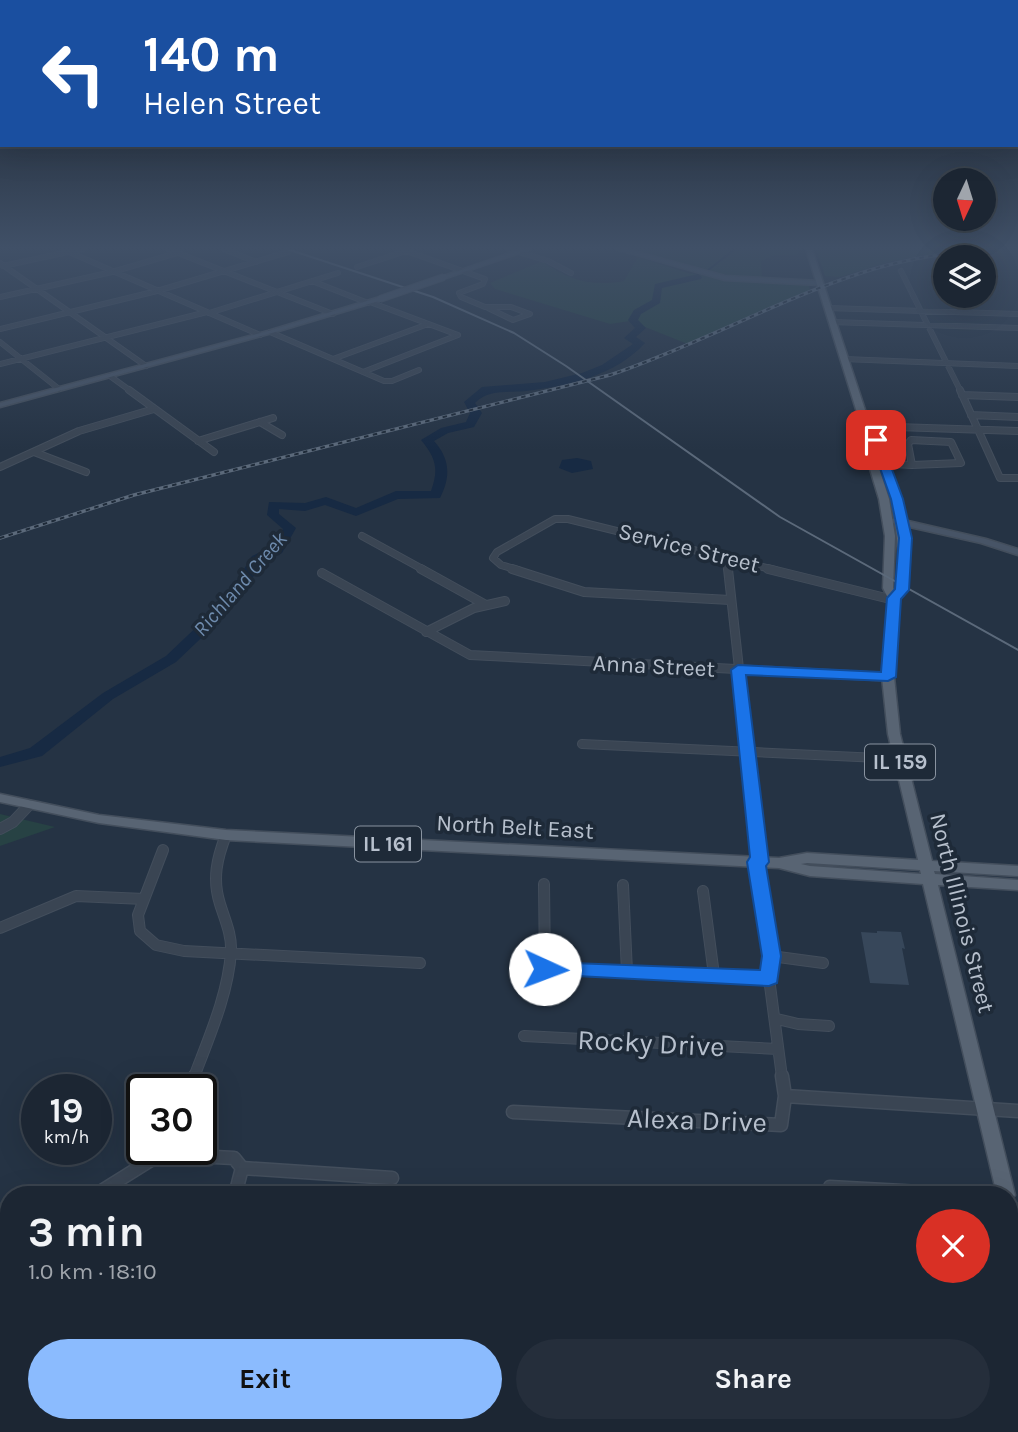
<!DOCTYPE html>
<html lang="en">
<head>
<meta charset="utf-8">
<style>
  :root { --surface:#1c2633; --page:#252e3b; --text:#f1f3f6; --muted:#a0a5ac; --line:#3a434e; --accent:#8bbbfe }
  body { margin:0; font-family:Karla,sans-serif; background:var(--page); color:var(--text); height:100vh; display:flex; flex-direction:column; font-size:26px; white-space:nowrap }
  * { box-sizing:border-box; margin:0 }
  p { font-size:23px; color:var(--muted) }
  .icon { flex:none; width:38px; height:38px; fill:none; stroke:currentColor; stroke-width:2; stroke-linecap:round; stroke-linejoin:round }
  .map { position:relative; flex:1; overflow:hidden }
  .drawer { position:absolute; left:0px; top:1186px; width:1018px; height:247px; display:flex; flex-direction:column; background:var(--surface); border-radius:28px 28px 0 0; box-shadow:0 7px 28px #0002,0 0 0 2px var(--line) }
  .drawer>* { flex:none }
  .guide { position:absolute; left:0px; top:0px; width:1018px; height:147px; box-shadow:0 7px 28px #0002,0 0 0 2px var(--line); background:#1a4fa0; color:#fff; overflow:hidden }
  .needle { width:46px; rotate:184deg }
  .tools { position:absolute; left:933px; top:168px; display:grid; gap:14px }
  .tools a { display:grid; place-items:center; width:63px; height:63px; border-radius:50%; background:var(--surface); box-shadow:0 7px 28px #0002,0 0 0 2px var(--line); font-size:35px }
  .speed { position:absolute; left:21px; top:1074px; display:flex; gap:14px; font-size:35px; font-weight:700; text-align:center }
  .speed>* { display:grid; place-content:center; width:91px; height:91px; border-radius:50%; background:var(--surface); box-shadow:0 7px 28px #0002,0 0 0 2px var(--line); line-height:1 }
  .speed small { font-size:18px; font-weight:400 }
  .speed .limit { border:4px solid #111; border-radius:10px; background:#fff; color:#111 }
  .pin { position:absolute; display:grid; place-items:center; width:60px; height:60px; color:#fff; margin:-30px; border-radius:14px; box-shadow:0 4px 10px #0006 }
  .me { position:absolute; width:77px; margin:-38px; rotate:92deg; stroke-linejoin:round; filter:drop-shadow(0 0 5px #0008) }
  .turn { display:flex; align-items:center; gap:24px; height:147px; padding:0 28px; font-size:32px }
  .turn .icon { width:91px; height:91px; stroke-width:2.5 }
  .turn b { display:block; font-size:49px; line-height:60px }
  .round { display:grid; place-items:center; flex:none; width:74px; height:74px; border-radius:37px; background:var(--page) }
  .summary { display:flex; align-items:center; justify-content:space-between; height:119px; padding:0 28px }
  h1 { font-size:42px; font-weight:700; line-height:52px }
  .button { display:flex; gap:14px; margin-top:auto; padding:14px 28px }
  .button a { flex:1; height:80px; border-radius:42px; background:var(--accent); color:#111; font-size:28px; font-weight:700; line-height:80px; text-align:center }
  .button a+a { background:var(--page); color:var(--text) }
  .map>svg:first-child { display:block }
</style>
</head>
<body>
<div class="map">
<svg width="1018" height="1432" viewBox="0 0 1018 1432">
  <rect width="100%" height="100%" fill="#253344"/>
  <!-- green -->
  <path fill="#274244" d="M632 249H797L799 254 773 256 761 261 762 279 711 273Z
    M816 249H958L888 262 840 277 825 276Z
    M638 257 688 273 746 282 809 285 810 292 690 345 630 321 610 324 495 289 490 283 542 261C567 280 593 287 624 281Z
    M0 814 55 827 0 846Z"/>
  <!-- water -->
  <path fill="#172a43" d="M577 458 591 461 593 469 572 473 559 468 562 460Z"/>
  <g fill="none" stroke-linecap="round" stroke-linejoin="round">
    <!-- stream -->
    <path stroke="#172a43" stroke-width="2" d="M707 271 735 249"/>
    <!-- river -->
    <path fill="#172a43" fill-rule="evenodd" d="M698 274 702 277 701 279 662 288 660 303 641 314 638 320 646 328 636 337 645 343C615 376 568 386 526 391 507 393 489 389 475 403L482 413 474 427 448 433 434 441C450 459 451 476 440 498L398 499 356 516 325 505 305 511 279 509V514L296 528 282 553 262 562 244 592 217 623 176 662 113 699 42 756 0 767V757L30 748 103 693 166 656 207 617 233 587 252 556 272 547 283 529 267 515 269 502 305 503 326 497 356 508 396 491H431C439 469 436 458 421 440L441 428 466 422 470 413 464 402 482 387 545 382 582 373 602 365 633 344 624 338 635 328 628 320 634 310 652 300 655 284Z"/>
  </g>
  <!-- building -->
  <path fill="#37475a" d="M877 931 901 932 905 949 902 948 909 985 870 983 861 932 877 933Z"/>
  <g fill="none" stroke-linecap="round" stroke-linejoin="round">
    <defs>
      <path id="street-far4" d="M168 249 333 314
        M224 249 256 262
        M401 249 485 279 483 284 459 293 461 297 485 307H511L530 314 513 320 488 308
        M509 249 548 261 571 273
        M69 252 260 335
        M0 263 146 366
        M3 266 82 249
        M357 267 406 251
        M901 271 961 392
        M312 281 368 303
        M0 297 112 272 177 253
        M370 302 458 335
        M827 308 1018 314
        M209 313 338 273
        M831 322 1018 328
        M0 329 157 291 288 252
        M270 332 384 381H392L419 370
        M0 342 59 389
        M333 359 428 324
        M844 359 1018 366
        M0 364 207 312
        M363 372 458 335
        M110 376 132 392"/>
      <path id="street-far3" d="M129 390 214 452
        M960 390 1000 478H1018
        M962 395 1018 397
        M971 415 1018 417
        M260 422 282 435
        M866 426 1018 431
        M911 440 951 442 961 463 912 465 908 444Z
        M198 441 273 418
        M34 452 86 472
        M872 463 912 465
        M0 467 79 431 154 409
        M362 536 424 570
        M727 558 728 570
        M518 570 501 565 493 558 497 552 555 519H568L775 570"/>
      <path id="street-far2" d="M421 569 486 605
        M512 569 584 592 730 600
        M728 569 753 795
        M768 569 894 600
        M322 573 470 655 888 677
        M426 632 474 608 505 601
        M582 744 900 759"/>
      <path id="street-far1" d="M753 793 760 862
        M0 829 13 822 29 805
        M163 850 138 915 140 931 156 945 184 951 420 963
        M757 862 771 956 769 978 782 1077
        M544 884 545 969 769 978
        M623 885 627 972
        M703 891 714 975
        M0 928 76 896 144 899
        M771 956 823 963
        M777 1019 798 1024 829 1026
        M524 1036 778 1049
        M194 1077C209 1037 228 995 231 952 232 935 225 920 220 904 212 879 217 858 226 835"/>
      <path id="street" d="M782 1076 785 1096
        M190 1090 195 1076
        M513 1112 781 1125 785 1096 1018 1111
        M172 1150 175 1155 234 1158 242 1168 392 1178
        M95 1195 167 1150
        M235 1195 242 1168
        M826 1195 830 1187 974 1195
        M0 1255 9 1250
        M1010 1383H1018
        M712 1424 715 1432
        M27 1432 38 1424
        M597 1432 604 1424"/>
      <path id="secondary" d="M522 249H531L446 278 441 277Z
        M616 249H626L725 276 819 281 822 283 819 285 725 280Z
        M380 297 383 299 382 300 272 333 0 407V403L268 331Z
        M895 518 986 539 1018 549V555L981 543 892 523V519Z"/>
      <path id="primary" d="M806 249H812L873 434 880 440 900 496 908 530 909 568 907 590 899 599 894 677 900 734 932 861 1018 866V876L934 871 935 874 1018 880V890L938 885 1015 1195 1011 1201 1016 1203 1018 1207V1248L1011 1246 1010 1242V1195H997L923 884 810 876 779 868 226 840 99 823 0 802V794L99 815 226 830 779 858 807 853 918 860 888 734 882 677 889 600 883 588 885 536 879 499 861 439 864 435ZM870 440 872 441C891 493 902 533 897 589L895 591 893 588 895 536 889 499ZM807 863 920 870 921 874 810 866 801 864Z"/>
    </defs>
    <!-- street-far4 casing -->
    <use href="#street-far4" stroke="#434e5c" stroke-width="6"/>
    <!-- street-far3 casing -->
    <use href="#street-far3" stroke="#434e5c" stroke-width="8"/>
    <!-- street-far2 casing -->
    <use href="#street-far2" stroke="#434e5c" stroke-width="10"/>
    <!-- street-far1 casing -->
    <use href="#street-far1" stroke="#434e5c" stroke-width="12"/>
    <!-- street casing -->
    <use href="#street" stroke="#434e5c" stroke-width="15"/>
    <!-- secondary casing -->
    <use href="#secondary" stroke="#434e5c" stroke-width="3"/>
    <!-- primary casing -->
    <use href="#primary" stroke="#434e5c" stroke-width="3"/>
    <!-- street-far4 -->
    <use href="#street-far4" stroke="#3a4553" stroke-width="4.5"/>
    <!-- street-far3 -->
    <use href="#street-far3" stroke="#3a4553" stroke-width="6"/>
    <!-- street-far2 -->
    <use href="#street-far2" stroke="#3a4553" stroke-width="8"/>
    <!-- street-far1 -->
    <use href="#street-far1" stroke="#3a4553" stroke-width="10"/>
    <!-- street -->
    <use href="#street" stroke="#3a4553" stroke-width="12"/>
    <!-- secondary -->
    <use href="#secondary" fill="#475466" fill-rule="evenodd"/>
    <!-- primary -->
    <use href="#primary" fill="#586473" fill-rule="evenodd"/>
    <!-- tram -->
    <path stroke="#5b697a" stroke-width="2" d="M287 249 433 297 514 333 566 366 780 517 1018 650"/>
    <defs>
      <path id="rail" d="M0 538 134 495 610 375C696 346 775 301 861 273 899 260 937 255 976 249"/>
    </defs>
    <!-- rail casing -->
    <use href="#rail" stroke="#5b697a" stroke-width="3.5"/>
    <!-- rail -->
    <use href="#rail" stroke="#1e2a38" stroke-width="2" stroke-dasharray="4.5" stroke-linecap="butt"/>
    <defs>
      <path id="secondary-bridge" d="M380 299 444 277"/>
    </defs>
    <!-- secondary-bridge casing -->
    <use href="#secondary-bridge" stroke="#434e5c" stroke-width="8" stroke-linecap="butt"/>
    <!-- secondary-bridge -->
    <use href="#secondary-bridge" stroke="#475466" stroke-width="6"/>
  </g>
  <!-- sky -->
  <linearGradient id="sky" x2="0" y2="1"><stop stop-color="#141c25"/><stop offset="0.55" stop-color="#405067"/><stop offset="1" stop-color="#405067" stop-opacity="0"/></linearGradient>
  <rect width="1018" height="450" fill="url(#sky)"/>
  <!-- route -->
  <path fill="#1a73e8" stroke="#114b97" stroke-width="2" d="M872 437 881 440 903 499 912 538 909 590 901 599 896 677 888 681 746 675 769 862 766 866 781 956 777 983 769 986 538 974 535 969 538 964 545 962 760 970 762 956 747 862 750 857 731 670 738 665 881 672 887 598 895 589 899 538 891 499 870 440Z"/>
  <g text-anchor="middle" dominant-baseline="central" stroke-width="7" stroke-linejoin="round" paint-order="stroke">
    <!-- far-water labels -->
    <g font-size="21" font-style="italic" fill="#6e8bad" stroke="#1e2a38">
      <text transform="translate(240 584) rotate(-49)">Richland Creek</text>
    </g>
    <!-- shield labels -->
    <g fill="#1e2a38" stroke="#8993a0" stroke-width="2">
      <rect x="865" y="744.5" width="70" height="35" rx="5"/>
      <rect x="355" y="826.5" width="66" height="35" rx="5"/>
    </g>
    <g font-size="21" font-weight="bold" fill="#b7c0cd">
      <text x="900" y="762">IL 159</text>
      <text x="388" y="844">IL 161</text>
    </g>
    <!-- street labels -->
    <g font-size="23" fill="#b7c0cd" stroke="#1e2a38">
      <text transform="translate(689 548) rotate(14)">Service Street</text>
      <text transform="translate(654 666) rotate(3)">Anna Street</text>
      <text transform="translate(515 827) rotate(3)">North Belt East</text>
      <text transform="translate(962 913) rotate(76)">North Illinois Street</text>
    </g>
    <!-- near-street labels -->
    <g font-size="28" fill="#b7c0cd" stroke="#1e2a38">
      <text transform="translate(651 1043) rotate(3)">Rocky Drive</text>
      <text transform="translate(697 1120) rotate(2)">Alexa Drive</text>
    </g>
  </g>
</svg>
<div class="tools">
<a><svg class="needle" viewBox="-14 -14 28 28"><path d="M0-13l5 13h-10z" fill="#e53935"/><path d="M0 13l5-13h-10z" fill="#a0a5ac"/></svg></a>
<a><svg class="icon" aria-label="layers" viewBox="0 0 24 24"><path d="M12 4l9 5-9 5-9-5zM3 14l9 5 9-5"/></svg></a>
</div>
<div class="speed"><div>19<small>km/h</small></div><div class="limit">30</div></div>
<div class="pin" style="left:876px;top:440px;background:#d93025"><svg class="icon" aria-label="arrive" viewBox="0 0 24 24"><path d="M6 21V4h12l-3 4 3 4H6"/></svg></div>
<svg class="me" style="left:545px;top:969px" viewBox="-20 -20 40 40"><circle r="19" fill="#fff"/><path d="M0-13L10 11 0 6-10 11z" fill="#1a73e8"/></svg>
<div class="guide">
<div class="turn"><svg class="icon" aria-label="left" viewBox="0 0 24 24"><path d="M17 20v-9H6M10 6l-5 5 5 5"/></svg><div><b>140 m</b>Helen Street</div></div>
</div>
<section class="drawer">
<div class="summary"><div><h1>3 min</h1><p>1.0 km · 18:10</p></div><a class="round" style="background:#d93025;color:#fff"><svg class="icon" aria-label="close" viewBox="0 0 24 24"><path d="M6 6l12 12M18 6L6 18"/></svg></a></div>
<div class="button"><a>Exit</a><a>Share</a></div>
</section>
</div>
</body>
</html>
